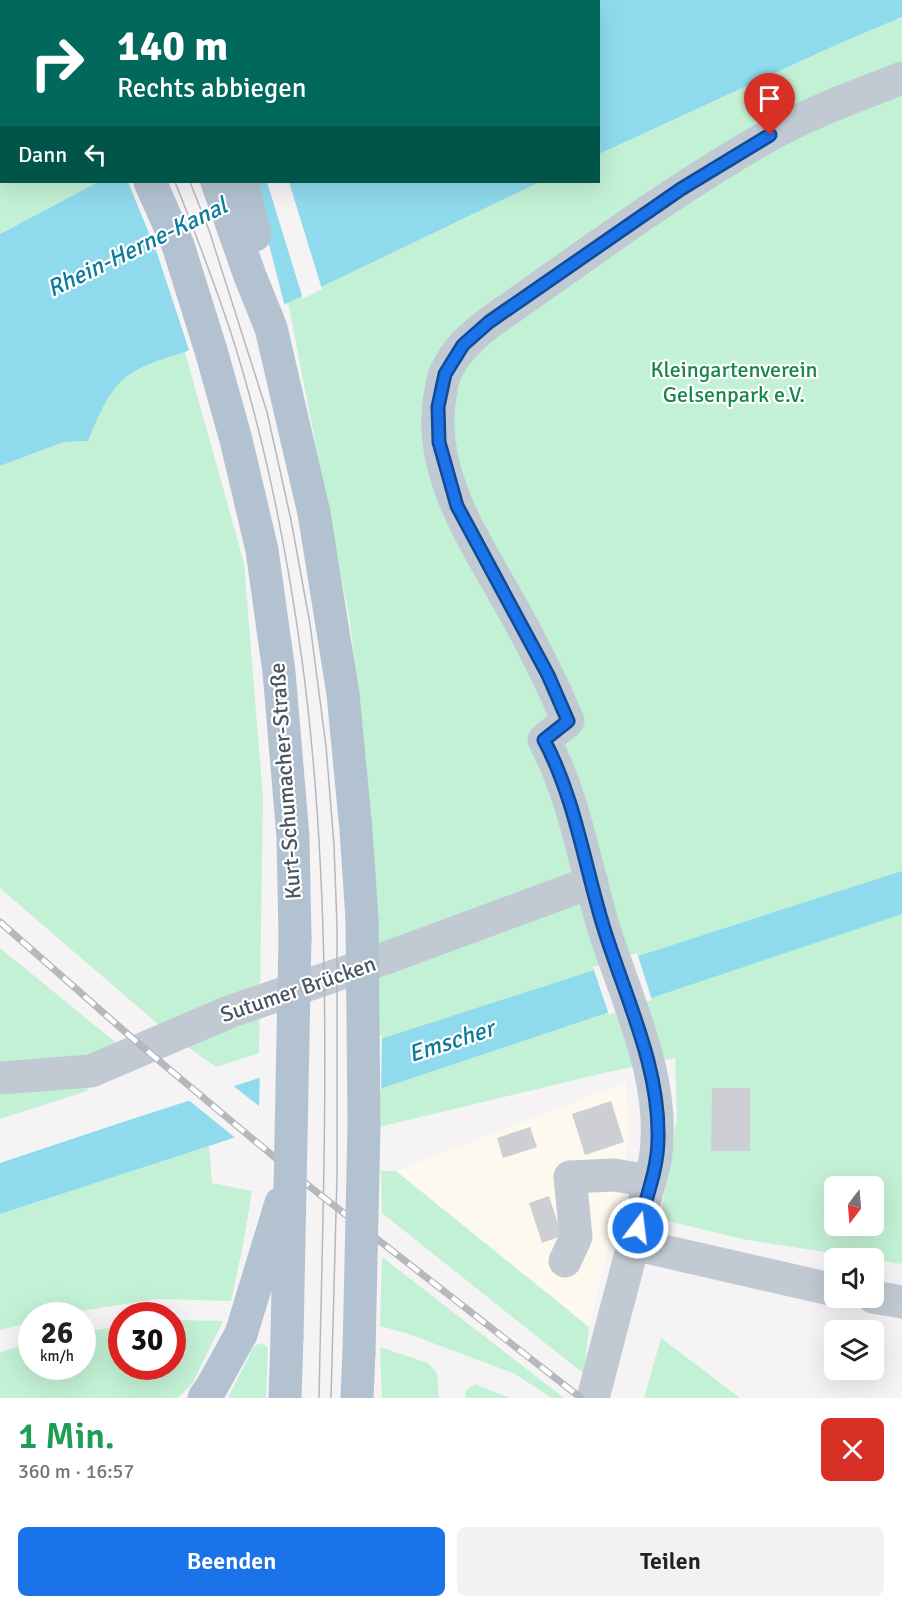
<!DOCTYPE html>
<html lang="de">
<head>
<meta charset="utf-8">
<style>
  :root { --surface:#fff; --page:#f2f2f2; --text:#202124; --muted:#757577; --accent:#1a73e8 }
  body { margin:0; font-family:Signika,sans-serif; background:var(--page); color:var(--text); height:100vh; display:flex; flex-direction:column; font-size:22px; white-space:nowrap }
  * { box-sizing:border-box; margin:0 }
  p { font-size:20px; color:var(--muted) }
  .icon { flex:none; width:33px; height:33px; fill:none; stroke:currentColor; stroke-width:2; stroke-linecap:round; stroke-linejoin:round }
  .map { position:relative; height:1398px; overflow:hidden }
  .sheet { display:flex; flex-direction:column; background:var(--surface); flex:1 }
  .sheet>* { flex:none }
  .hud { position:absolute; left:0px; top:0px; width:600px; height:183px; box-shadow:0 6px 24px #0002; background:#00695c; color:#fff; overflow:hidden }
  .needle { width:39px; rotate:196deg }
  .tools { position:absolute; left:824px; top:1176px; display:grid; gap:12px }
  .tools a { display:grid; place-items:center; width:60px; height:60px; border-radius:9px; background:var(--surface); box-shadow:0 6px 24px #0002; font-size:30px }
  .speed { position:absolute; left:18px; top:1302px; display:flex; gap:12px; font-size:30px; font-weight:700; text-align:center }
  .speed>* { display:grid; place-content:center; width:78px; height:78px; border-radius:50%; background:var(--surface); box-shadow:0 6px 24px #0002; line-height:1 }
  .speed small { font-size:15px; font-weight:400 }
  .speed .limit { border:9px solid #d22; background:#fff; color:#111 }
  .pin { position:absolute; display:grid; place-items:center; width:51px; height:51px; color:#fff; margin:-62px -26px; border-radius:50% 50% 50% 0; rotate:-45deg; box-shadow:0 0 6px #0007 }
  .pin .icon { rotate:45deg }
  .me { position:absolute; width:66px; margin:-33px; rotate:15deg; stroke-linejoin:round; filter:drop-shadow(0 0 4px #0008) }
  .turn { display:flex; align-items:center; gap:21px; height:126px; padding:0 18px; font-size:27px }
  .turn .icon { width:78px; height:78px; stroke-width:2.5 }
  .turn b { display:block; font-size:42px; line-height:51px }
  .then { display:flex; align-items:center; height:57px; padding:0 18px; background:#0003; gap:12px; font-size:22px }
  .round { display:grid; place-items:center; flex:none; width:63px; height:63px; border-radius:9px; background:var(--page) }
  .overview { display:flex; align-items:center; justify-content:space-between; height:102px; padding:0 18px }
  h1 { font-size:36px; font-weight:600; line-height:45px; color:#1e9e55 }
  .primary-button { display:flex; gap:12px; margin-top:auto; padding:12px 18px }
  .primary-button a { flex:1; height:69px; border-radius:9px; background:var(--accent); color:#fff; font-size:24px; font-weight:600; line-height:69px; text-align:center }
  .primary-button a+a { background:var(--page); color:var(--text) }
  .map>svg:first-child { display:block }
</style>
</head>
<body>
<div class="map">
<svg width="902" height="1398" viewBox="0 0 902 1398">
  <rect width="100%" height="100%" fill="#f5f3f3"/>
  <!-- commercial -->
  <path fill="#fdf9ef" d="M0 0 28 1 2 2 0 165Z
    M626 1082 629 1131 622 1193 589 1327 396 1171Z"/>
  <!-- green -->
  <path fill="#c3f1d5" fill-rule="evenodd" d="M902 17V1264L742 1239 660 1219 677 1118 675 1058 608 1072 379 1127 369 796 350 621 288 302 540 182H598L599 154 836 45ZM834 1186H873V1226H834Z
    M0 165H1L2 182H98L0 234Z
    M185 352 244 563 263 798 259 1053 216 1067 167 1032 0 888V466L64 442 87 441C98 418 108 389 129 375 146 363 167 358 185 352Z
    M0 948 125 1050 93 1063 87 1091 0 1119Z
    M209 1146 212 1183 252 1191 244 1240 231 1301 156 1299 55 1315 32 1316 31 1322 0 1330V1214Z
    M381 1171H396L589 1327 584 1374 382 1213Z
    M382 1257 564 1398H552L515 1374 406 1333 380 1326Z
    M173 1320 223 1321 192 1384 178 1398H0V1352L31 1343 32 1366H82L83 1332 121 1326 122 1366H172Z
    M661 1338 740 1398H644Z
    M262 1343 268 1348 266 1398H228L254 1346Z
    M380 1347 428 1363 437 1373 439 1398H382Z
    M475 1384 510 1398H466L465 1391Z"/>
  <!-- water -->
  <path fill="#90daee" d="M350 0H902V17L836 45 599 154 598 2 349 1Z
    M98 182H540L185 352C167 358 146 363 129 375 108 389 98 418 88 441L64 442 0 466V234Z
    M902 871V914L209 1146 0 1214V1163L126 1121Z"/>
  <!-- pier -->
  <path fill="#f5f3f3" d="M128 182H253L285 307 190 353 156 250Z
    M267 182H289L322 289 303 299Z
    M637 953 652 1000 609 1015 593 967Z
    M382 1035 381 1091 238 1140 186 1098 231 1084 259 1106 260 1074Z"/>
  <!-- building -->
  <path fill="#cdcfd5" d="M712 1088H750V1151H711Z
    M611 1101 624 1142 585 1155 572 1114Z
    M530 1127 537 1147 503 1158 497 1138Z
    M549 1196 562 1236 542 1243 529 1203Z"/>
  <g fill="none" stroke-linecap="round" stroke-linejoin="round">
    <!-- minor -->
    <path stroke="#c1cad2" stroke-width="33" d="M0 1078 91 1071 229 1012 386 958 592 882
      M633 1244 834 1290
      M565 1261 576 1237 570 1177 614 1175 650 1181
      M873 1297 902 1302
      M593 1398 655 1161C668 1079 625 999 602 922 584 861 574 796 544 740L568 721C552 683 534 647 514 611 479 547 426 474 440 396 442 389 442 380 445 374 454 352 471 337 489 323 581 259 671 191 768 136 811 112 857 96 902 78"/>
    <!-- major -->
    <path stroke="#b3c2d1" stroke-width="33" d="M64 0 65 2
      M149 0V2
      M180 0V2
      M150 182 178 245 212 354 236 440 262 550 279 672 293 837 295 938
      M217 182 250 276 271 328 314 513 343 694 356 830 362 919
      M242 182 255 235
      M204 1398 211 1388 241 1334
      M285 1398 287 1338
      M357 1398 359 1352"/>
    <!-- tram -->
    <path stroke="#b5b8bd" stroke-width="1.5" d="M96 0 97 2
      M111 0 112 2
      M175 182C195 232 214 282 231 333 265 439 287 550 302 660 335 905 324 1152 319 1398
      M190 182 209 230 267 412 291 520 310 624 326 746 334 845 337 926V1176L331 1398"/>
    <defs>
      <path id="rail" d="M0 922 139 1044 309 1186 581 1398"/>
    </defs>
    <!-- rail casing -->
    <use href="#rail" stroke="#b5b8bd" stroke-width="7"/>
    <!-- rail -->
    <use href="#rail" stroke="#fff" stroke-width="4.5" stroke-dasharray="14" stroke-linecap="butt"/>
    <!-- major-bridge -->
    <path stroke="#b3c2d1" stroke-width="33" d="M241 1334 281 1203
      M287 1338 295 938
      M359 1352 364 1125 362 919"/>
  </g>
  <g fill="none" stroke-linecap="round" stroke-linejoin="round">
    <defs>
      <path id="route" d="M638 1228C646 1199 658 1168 658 1139 660 1064 623 993 602 922 584 862 574 796 544 740L568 721 548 675 457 506 439 442 438 407 445 374 463 345 489 322 681 189 770 135"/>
    </defs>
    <!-- route casing -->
    <use href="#route" stroke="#114b97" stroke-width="15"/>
    <!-- route -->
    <use href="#route" stroke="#1a73e8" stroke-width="10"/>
  </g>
  <g text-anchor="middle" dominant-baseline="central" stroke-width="4.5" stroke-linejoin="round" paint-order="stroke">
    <!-- park labels -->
    <g font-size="22" fill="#17864f" stroke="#fff">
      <text x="734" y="369">Kleingartenverein<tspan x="734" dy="25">Gelsenpark e.V.</tspan></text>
    </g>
    <!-- street labels -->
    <g font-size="22" fill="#4a5661" stroke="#fff">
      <text transform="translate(285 781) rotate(-94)">Kurt-Schumacher-Straße</text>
      <text transform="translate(298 989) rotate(-19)">Sutumer Brücken</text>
    </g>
    <!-- water labels -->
    <g font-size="24" font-style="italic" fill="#0c7c9b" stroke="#fff">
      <text transform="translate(137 247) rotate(-26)">Rhein-Herne-Kanal</text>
      <text transform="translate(451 1041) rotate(-18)">Emscher</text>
    </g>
  </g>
</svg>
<div class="tools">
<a><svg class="needle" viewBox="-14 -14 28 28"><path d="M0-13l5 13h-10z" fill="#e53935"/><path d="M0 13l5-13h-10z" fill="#757577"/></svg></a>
<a><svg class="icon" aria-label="sound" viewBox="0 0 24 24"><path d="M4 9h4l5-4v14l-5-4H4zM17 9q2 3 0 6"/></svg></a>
<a><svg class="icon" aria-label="layers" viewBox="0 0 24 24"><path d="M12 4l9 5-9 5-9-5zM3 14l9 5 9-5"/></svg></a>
</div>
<div class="speed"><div>26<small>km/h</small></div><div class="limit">30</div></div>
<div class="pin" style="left:770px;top:135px;background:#d93025"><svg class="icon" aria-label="arrive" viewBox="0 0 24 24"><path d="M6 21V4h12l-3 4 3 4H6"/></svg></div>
<svg class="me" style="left:638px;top:1228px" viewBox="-20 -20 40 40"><circle r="17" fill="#1a73e8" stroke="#fff" stroke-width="3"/><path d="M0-11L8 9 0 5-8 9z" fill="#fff"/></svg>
<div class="hud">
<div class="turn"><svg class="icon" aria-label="right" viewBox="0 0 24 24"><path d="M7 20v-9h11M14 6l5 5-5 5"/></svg><div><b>140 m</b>Rechts abbiegen</div></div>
<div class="then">Dann<svg class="icon" aria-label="left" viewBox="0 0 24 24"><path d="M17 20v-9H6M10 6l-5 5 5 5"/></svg></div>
</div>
</div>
<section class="sheet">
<div class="overview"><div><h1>1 Min.</h1><p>360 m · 16:57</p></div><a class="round" style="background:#d93025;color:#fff"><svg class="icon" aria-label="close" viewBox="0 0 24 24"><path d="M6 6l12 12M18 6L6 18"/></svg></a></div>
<div class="primary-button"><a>Beenden</a><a>Teilen</a></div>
</section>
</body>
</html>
